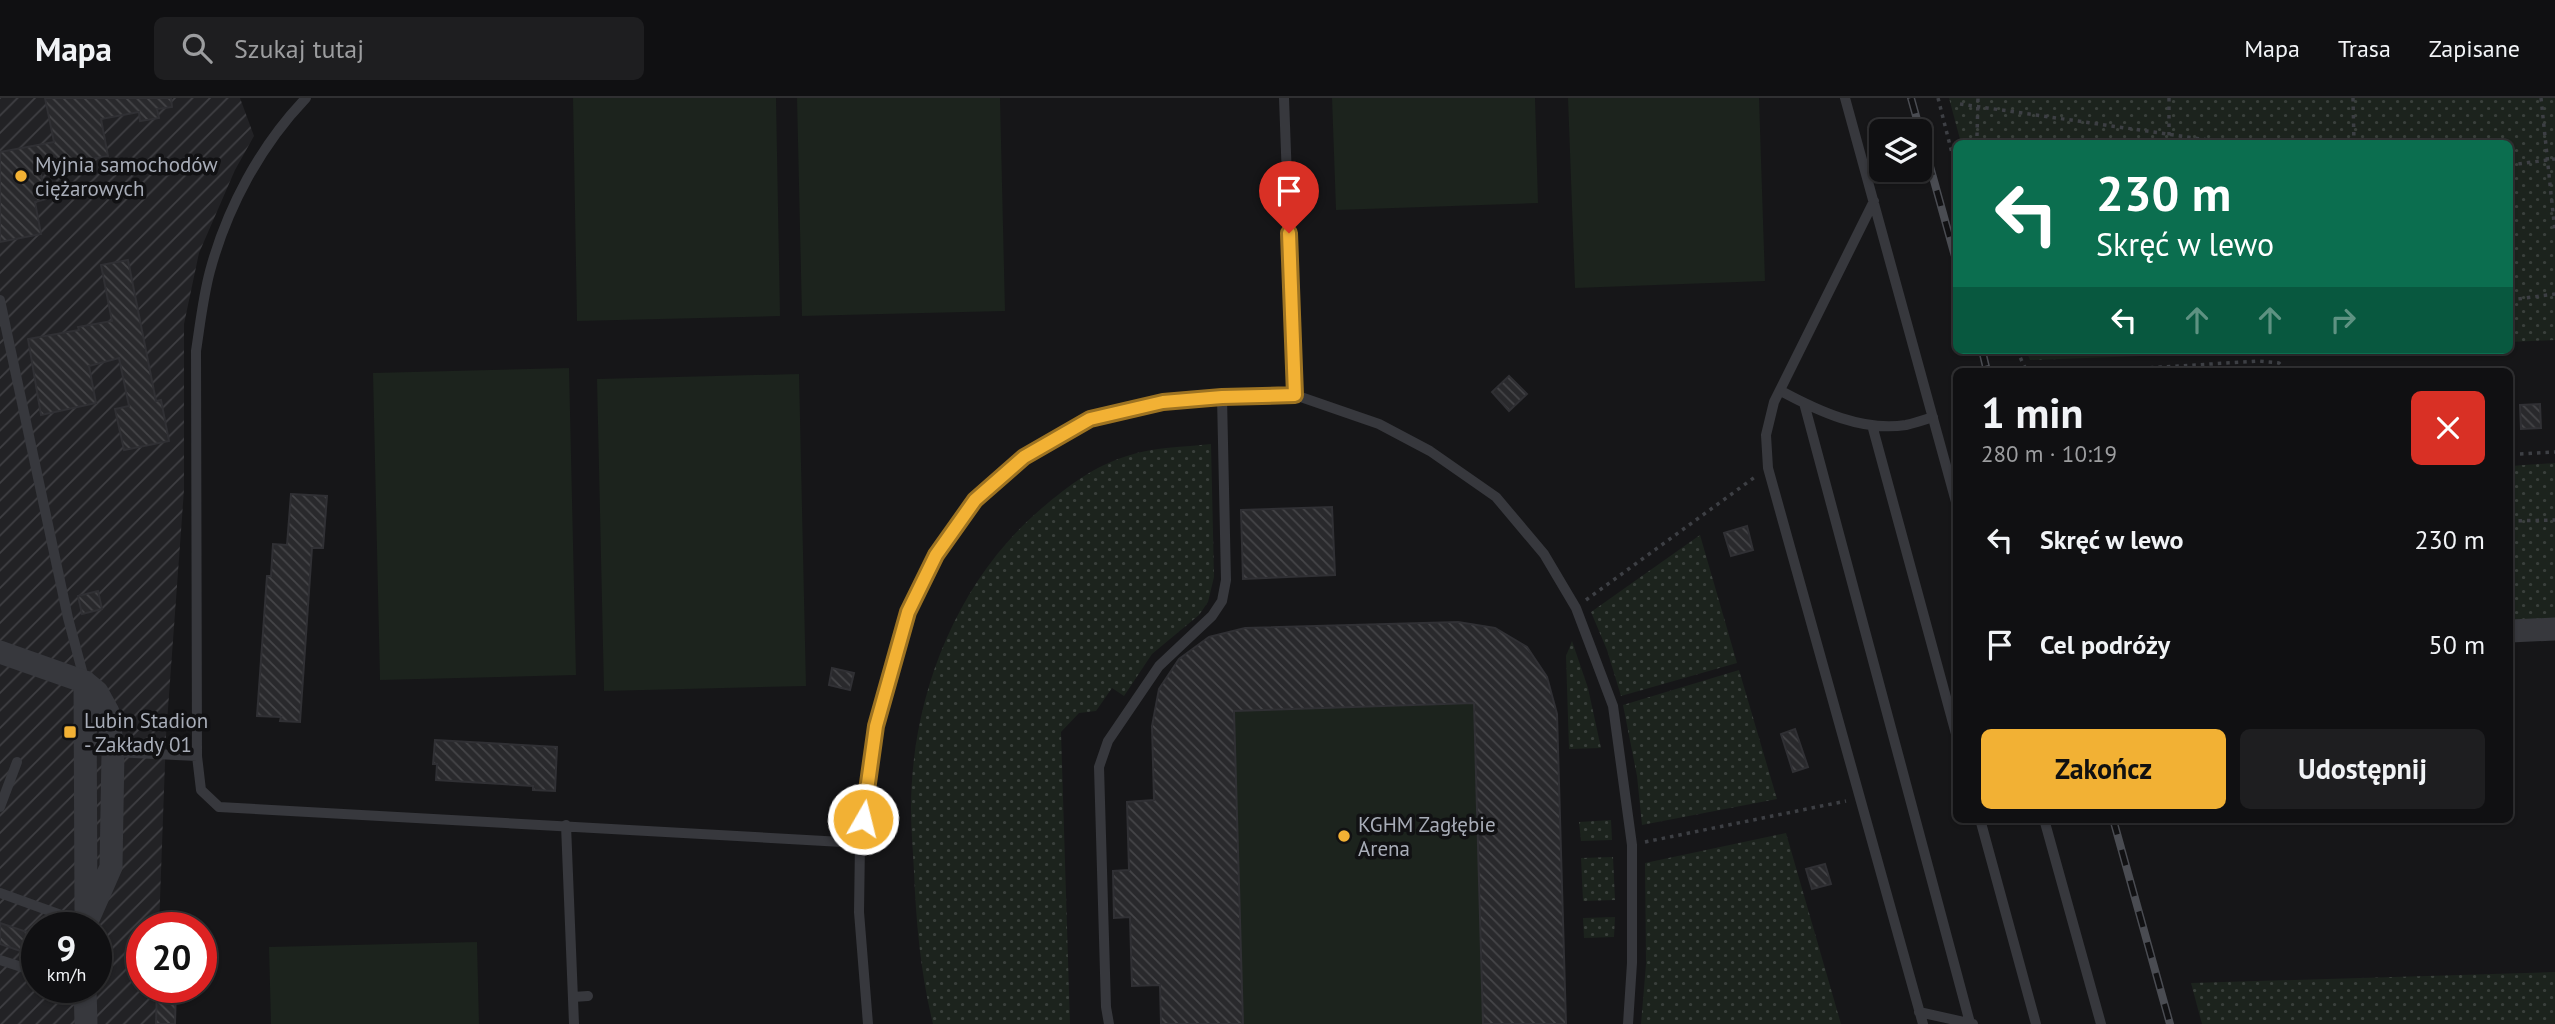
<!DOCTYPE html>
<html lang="pl">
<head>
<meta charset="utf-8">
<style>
  :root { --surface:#101012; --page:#1e1e20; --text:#f1f3f6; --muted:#9c9d9f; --line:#303032; --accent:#f2b134 }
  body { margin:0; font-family:"PT Sans",sans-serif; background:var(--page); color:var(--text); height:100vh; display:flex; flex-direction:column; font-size:26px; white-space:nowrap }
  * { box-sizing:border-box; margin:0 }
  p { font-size:23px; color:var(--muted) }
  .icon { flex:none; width:38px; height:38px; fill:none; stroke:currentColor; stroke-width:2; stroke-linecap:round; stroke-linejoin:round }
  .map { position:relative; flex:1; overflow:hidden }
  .panel { position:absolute; left:1953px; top:270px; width:560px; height:455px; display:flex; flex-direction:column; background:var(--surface); border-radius:10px; box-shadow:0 2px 5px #0004,0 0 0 2px var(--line) }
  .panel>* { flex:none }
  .banner { position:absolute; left:1953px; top:42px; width:560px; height:214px; border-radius:10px; box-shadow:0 2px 5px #0004,0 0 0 2px var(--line); background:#0b6e4f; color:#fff; overflow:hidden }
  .controls { position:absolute; left:1869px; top:21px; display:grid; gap:14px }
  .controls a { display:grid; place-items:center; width:63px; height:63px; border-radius:10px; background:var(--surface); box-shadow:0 2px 5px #0004,0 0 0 2px var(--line); font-size:35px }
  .speed { position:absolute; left:21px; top:814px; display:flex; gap:14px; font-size:35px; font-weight:700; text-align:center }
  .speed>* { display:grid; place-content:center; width:91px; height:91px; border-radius:50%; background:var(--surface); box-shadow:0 2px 5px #0004,0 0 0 2px var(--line); line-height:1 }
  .speed small { font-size:18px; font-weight:400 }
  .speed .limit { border:10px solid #d22; background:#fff; color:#111 }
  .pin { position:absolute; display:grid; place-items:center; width:60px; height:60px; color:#fff; margin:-72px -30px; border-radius:50% 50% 50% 0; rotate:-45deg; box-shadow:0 0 7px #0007 }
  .pin .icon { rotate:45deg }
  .me { position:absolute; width:77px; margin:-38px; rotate:8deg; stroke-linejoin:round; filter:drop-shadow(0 0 5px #0008) }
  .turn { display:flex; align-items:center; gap:24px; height:147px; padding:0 28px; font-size:32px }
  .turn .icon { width:91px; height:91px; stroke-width:2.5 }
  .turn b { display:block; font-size:49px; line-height:60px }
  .lanes { display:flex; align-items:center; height:66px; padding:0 28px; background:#0003; justify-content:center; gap:35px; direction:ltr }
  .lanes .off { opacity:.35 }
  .round { display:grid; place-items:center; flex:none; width:74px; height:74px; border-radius:10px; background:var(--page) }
  .headline { display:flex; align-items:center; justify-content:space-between; height:119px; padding:0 28px }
  h1 { font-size:42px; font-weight:700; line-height:52px }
  .primary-button { display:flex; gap:14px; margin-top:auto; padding:14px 28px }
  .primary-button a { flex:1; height:80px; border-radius:10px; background:var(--accent); color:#111; font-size:28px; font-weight:700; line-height:80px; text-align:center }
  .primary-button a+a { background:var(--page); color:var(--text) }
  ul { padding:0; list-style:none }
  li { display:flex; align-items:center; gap:21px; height:105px; padding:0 28px }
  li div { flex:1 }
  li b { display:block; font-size:26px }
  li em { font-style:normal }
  header { display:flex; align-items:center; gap:42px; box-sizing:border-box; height:98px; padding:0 35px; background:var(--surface); border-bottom:2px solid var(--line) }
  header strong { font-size:33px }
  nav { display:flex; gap:38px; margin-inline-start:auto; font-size:24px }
  .search { width:490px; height:63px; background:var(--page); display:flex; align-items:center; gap:18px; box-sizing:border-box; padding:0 24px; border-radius:10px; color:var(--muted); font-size:26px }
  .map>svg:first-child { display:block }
</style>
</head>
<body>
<header>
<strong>Mapa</strong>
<div class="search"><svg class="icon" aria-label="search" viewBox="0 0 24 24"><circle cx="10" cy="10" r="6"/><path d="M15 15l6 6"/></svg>Szukaj tutaj</div>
<nav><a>Mapa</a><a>Trasa</a><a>Zapisane</a></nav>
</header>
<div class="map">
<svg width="2555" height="926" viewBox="0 0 2555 926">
  <defs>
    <pattern id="industrial-furrows" width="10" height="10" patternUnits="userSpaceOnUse" patternTransform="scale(1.75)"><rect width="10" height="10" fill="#222225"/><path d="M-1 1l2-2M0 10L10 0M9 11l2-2" fill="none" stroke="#3f3f43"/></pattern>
    <pattern id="green-dots" width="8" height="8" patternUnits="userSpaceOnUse" patternTransform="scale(1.75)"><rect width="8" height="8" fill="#1c231d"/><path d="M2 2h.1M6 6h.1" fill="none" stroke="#3a403c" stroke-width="1.8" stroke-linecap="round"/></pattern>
    <pattern id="building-back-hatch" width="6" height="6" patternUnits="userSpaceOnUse" patternTransform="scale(1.75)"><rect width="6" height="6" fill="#29292c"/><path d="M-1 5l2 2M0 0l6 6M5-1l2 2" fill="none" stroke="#454548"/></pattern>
  </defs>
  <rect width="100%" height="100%" fill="#161618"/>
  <!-- industrial -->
  <path fill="url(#industrial-furrows)" fill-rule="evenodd" d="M0 0H240L254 38 235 72 199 155 184 226V392L166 638 159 829 142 830V889H157L156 926H0ZM37 830H96V889H37Z"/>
  <!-- green -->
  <path fill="url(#green-dots)" d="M1949 0H2555V242L2510 244V46L1961 45Z
    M2026 252H2299L2030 262Z
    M1211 346 1214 479 1208 504 1199 517 1152 556 1124 598 1112 590 1096 613 1079 615 1061 634 1070 926H933C921 877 916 825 914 774 913 753 911 732 911 711 911 599 956 483 1042 410 1068 388 1094 368 1127 358 1153 349 1184 349 1211 346Z
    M2555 365V521L2510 523V368Z
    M1700 437 1737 565 1621 598 1607 552 1591 514Z
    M1572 543 1588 590 1601 650 1569 651 1566 558Z
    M1739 572 1777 701 1642 727 1637 678 1623 607Z
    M1611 722 1612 742 1581 743 1579 724Z
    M1786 735 1841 926H1641L1646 866 1645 765Z
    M1613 759 1615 802 1583 803 1581 760Z
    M1615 819 1614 839 1584 840 1583 820Z
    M2555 874V926H2202L2191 885Z"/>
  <!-- pitch -->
  <path fill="#1c231d" d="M573 0H776L780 218 577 223Z
    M797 0H1000L1005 213 802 218Z
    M1332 0H1535L1538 105 1336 112Z
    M1568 0H1759L1765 183 1575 190Z
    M569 270 576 577 380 582 373 275Z
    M799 276 806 588 604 593 597 281Z
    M1458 524 1495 530 1527 549 1566 926H1161L1160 887 1132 888 1130 820H1114L1113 773 1129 771 1127 704 1154 702 1152 628 1159 591 1179 561 1209 539 1245 530Z
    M477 844 479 926H271L269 849Z"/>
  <!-- building -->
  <path fill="url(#building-back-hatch)" stroke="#303034" stroke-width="2" d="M45 0H171L172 9 157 11 159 20 140 23 139 14 101 21 108 58 40 71 46 101 35 104 41 136 0 144V54L54 44Z
    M128 162 156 303 161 302 169 343 124 352 115 311 129 308 119 260 89 268 96 305 41 317 28 241 79 232 78 229 112 223 101 167Z
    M1509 278 1527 296 1509 313 1492 294Z
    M2540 306 2541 330 2521 331 2520 307Z
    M291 396 327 398 323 450H312L300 624 280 623 281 619 257 618 267 478H271L273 446 287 447Z
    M1332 409 1335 477 1243 481 1241 412Z
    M1747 428 1753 452 1731 458 1724 435Z
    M98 493 102 511 82 516 78 498Z
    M1458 524 1495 530 1527 549 1547 579 1557 616 1566 926H1483L1474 605 1234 613 1243 926H1161L1160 887 1132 888 1130 819 1114 820 1113 773 1129 772 1127 704 1154 702 1152 628 1159 591 1179 561 1209 539 1245 530Z
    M832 570 854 575 850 592 829 587Z
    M1795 631 1808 669 1793 674 1781 636Z
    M435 642 557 649 555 693 533 692V688L436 682 437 666H433Z
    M1825 766 1831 786 1812 791 1806 771Z
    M0 825 36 837 29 856 0 846Z
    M157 889H176L175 926H156Z"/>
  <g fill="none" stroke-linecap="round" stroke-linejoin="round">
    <!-- path -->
    <path stroke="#3d3f44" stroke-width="3.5" stroke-dasharray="3.5 5" stroke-linecap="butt" d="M1938 0 1956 71
      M2353 0 2354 46
      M2541 0 2555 134
      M1960 6 2236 46
      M1977 38 1978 0
      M2169 46V0
      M2510 67 2555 61
      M2510 202 2555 196
      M2017 252 2024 268 2029 273
      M2099 273 2259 263 2279 265 2287 273
      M2520 356 2555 354
      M2510 423 2555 422
      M1586 502 1755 379
      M1645 744 1846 703"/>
    <!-- lane -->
    <path stroke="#37383d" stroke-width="10" d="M1284 0 1295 297
      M1845 0 1956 404
      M1874 103 1774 304 1766 337 1768 370 1923 926
      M0 202 68 520 85 584
      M1781 293C1818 313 1863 334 1906 327 1915 325 1924 322 1933 319
      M1804 305 1970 925
      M1872 327 1956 636
      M86 651 113 654 197 658 201 692 219 709 860 745
      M197 658 196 253C200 227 203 199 210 173 227 110 260 48 306 0
      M0 709 17 664
      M1980 721 2036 926
      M2044 721 2101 926
      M566 727 574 926
      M0 795 86 826
      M0 862 37 874
      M573 899 588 898
      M1919 914 1973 926
      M868 926 859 814 860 745 876 628 908 514 936 457 975 402 1024 358 1090 321 1163 304 1222 299 1295 297 1379 326 1430 353 1496 399 1544 456 1576 510 1613 608 1632 747V865L1628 926
      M1109 926 1106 909 1099 669 1108 643 1159 568 1212 518 1222 503 1226 482 1222 299"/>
    <!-- street -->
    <path stroke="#37383d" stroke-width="23" d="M2510 533 2555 531
      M0 554 85 584 97 594 108 614 113 654 111 769 86 826
      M85 584 86 815
      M85 889 86 926"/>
    <defs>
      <path id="rail" d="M1911 0 1956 162
        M1982 252 1987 273
        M2113 721 2170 926"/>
    </defs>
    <!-- rail casing -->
    <use href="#rail" stroke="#4a4c52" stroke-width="8"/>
    <!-- rail -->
    <use href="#rail" stroke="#111113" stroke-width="5" stroke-dasharray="16" stroke-linecap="butt"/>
  </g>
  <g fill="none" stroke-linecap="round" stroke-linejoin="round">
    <defs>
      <path id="route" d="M863 721 876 628 908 514 936 457 975 402 1024 359 1090 321 1163 304 1222 299 1295 297 1289 135"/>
    </defs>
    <!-- route casing -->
    <use href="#route" stroke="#9d7322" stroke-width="18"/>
    <!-- route -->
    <use href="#route" stroke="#f2b134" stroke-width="12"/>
  </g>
  <!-- markers -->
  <g fill="#f2b134" stroke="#111113" stroke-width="2.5">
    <circle cx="21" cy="78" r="7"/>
    <rect x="63" y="627" width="14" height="14" rx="3.5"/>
    <circle cx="1344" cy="738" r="7"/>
  </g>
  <g text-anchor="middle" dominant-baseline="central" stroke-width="7" stroke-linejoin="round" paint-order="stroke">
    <!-- poi labels -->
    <g font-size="21" fill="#a8adb8" stroke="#111113" text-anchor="start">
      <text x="35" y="66">Myjnia samochodów<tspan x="35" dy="24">ciężarowych</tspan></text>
      <text x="84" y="622">Lubin Stadion<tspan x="84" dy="24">- Zakłady 01</tspan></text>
      <text x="1358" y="726">KGHM Zagłębie<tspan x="1358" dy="24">Arena</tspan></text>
    </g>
  </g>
</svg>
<div class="controls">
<a><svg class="icon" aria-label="layers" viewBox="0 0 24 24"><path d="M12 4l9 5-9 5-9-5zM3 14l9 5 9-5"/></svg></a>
</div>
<div class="speed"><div>9<small>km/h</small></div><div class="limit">20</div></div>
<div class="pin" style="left:1289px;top:135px;background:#d93025"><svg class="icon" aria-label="arrive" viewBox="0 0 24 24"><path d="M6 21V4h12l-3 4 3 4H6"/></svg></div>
<svg class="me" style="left:863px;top:721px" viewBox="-20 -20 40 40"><circle r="17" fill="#f2b134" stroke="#fff" stroke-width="3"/><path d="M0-11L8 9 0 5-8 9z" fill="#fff"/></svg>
<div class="banner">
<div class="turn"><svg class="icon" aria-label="left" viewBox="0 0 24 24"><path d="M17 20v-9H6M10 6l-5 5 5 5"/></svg><div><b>230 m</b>Skręć w lewo</div></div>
<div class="lanes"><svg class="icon" aria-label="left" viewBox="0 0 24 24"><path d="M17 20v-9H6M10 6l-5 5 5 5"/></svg><svg class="icon off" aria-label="ahead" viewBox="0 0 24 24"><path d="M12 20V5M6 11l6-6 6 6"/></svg><svg class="icon off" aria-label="ahead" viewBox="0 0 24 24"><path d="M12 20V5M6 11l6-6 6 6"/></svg><svg class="icon off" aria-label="right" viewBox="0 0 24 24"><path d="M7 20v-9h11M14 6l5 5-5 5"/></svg></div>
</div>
<section class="panel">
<div class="headline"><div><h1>1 min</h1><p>280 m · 10:19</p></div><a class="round" style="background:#d93025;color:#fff"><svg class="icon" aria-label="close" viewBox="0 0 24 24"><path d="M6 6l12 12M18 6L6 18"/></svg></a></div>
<ul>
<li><svg class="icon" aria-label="left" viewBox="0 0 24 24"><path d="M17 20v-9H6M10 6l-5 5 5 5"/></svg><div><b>Skręć w lewo</b></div><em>230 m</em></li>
<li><svg class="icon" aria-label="arrive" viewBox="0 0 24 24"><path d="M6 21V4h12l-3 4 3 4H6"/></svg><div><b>Cel podróży</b></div><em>50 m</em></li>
</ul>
<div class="primary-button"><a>Zakończ</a><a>Udostępnij</a></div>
</section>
</div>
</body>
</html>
